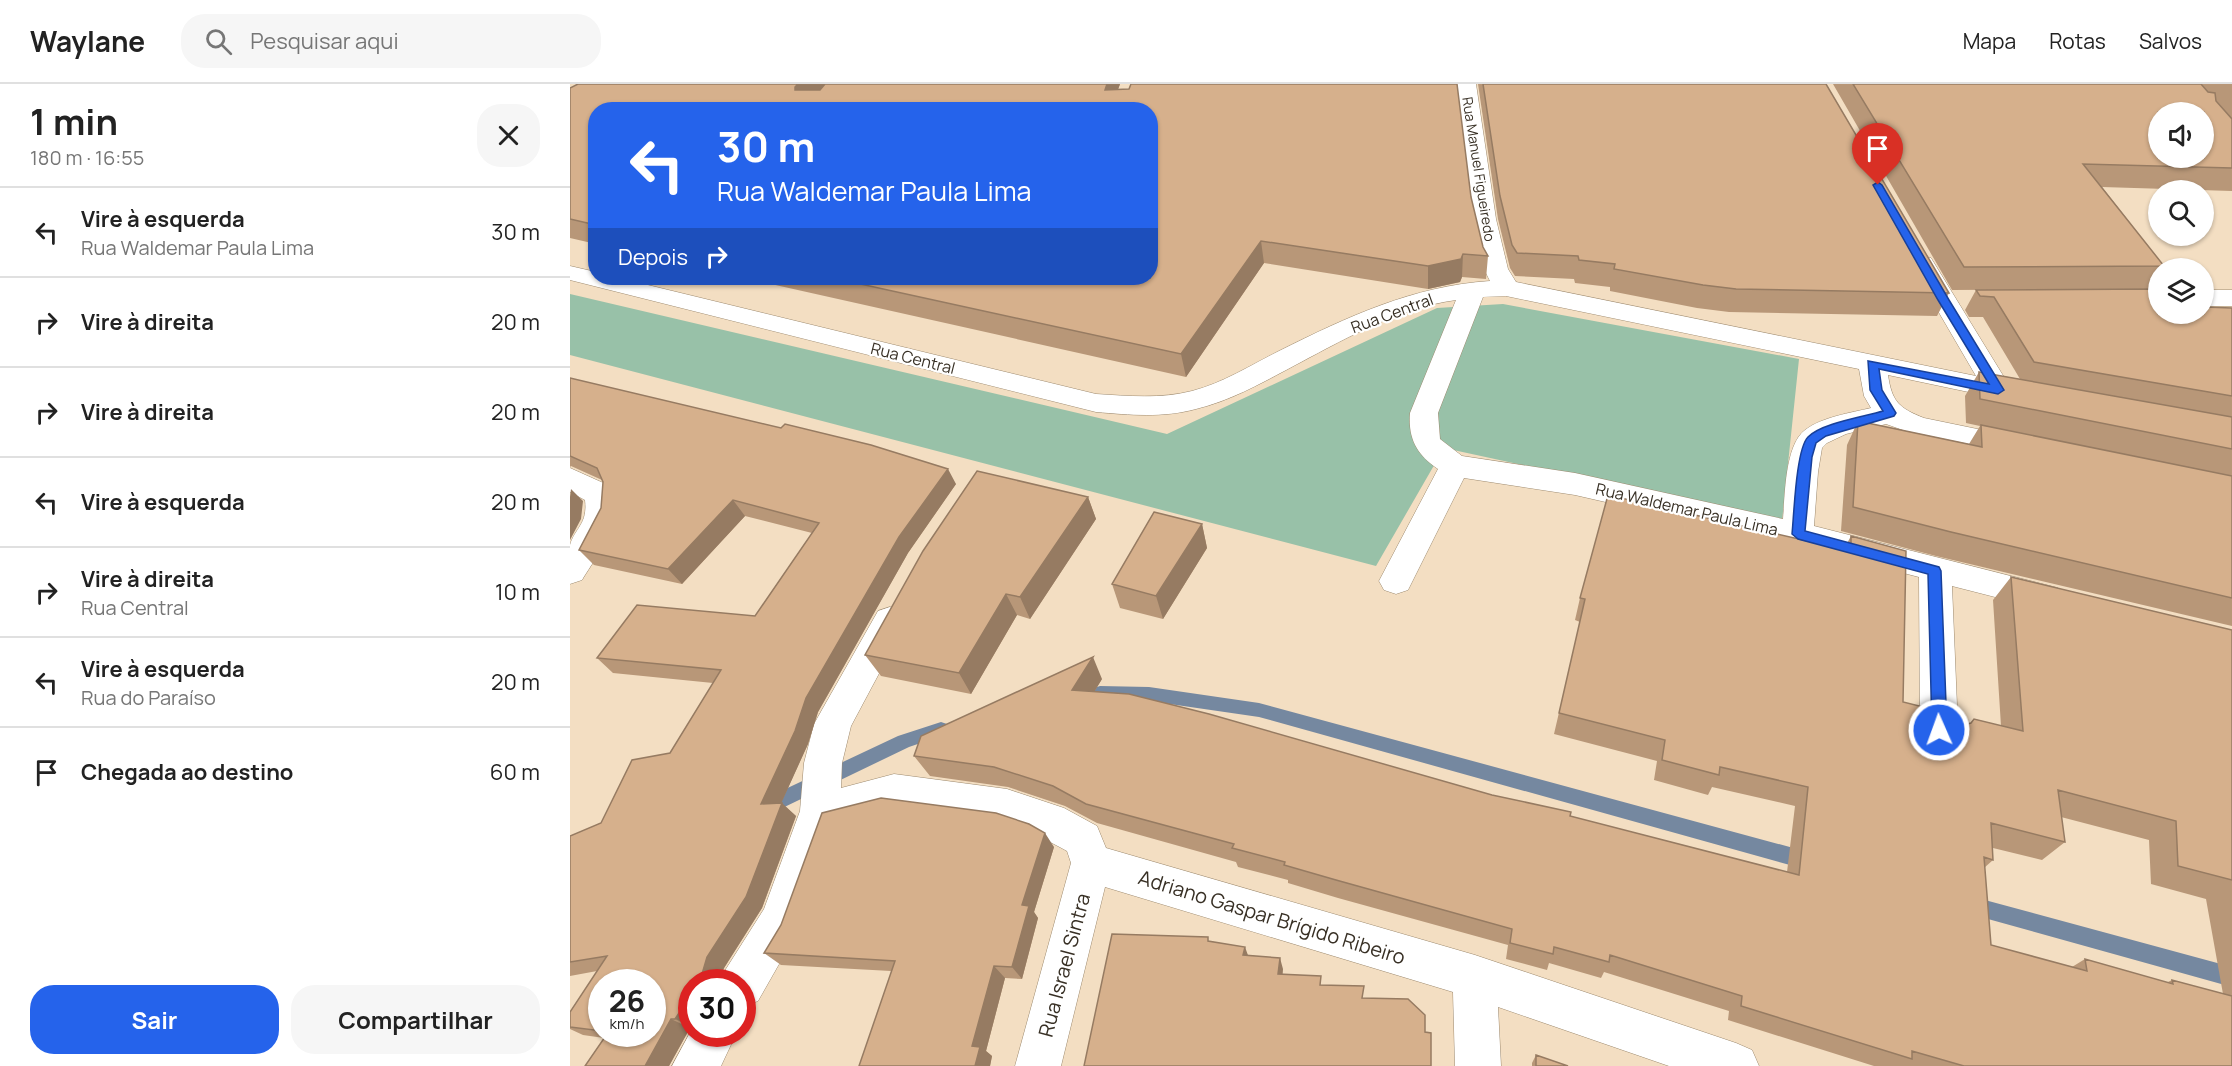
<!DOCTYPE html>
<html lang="pt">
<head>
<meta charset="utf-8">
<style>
  :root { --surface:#fff; --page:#f6f6f6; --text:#222; --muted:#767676; --line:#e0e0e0; --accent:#2563eb }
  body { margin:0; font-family:Manrope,sans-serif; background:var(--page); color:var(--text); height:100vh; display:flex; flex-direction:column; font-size:22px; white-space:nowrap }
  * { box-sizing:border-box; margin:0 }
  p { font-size:20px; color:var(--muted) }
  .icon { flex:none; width:33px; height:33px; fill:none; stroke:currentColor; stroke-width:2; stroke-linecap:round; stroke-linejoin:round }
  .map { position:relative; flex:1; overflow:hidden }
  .sheet { display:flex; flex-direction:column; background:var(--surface); width:570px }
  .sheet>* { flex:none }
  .guide { position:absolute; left:18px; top:18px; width:570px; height:183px; border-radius:24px; box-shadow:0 2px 4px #0004; background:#2563eb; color:#fff; overflow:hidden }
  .controls { position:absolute; left:1578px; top:18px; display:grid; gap:12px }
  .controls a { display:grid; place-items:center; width:66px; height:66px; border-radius:50%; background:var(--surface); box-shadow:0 2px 4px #0004; font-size:30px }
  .speed { position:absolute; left:18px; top:885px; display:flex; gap:12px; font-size:30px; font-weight:700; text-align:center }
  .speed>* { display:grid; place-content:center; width:78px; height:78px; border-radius:50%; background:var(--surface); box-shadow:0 2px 4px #0004; line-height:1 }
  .speed small { font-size:15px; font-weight:400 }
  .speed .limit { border:9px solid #d22; background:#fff; color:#111 }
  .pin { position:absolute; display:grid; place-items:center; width:51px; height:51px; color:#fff; margin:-62px -26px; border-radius:50% 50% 50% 0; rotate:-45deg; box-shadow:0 0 6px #0007 }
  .pin .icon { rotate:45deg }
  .me { position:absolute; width:66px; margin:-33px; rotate:358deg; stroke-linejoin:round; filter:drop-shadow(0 0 4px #0008) }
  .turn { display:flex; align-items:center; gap:21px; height:126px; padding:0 30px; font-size:27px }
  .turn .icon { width:78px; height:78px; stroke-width:2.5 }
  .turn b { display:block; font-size:42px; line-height:51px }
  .then { display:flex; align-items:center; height:57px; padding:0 30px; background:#0003; gap:12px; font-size:22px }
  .round { display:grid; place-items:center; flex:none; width:63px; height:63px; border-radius:24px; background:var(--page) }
  .summary { display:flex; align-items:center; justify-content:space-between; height:102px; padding:0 30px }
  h1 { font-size:36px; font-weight:700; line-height:45px }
  .button { display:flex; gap:12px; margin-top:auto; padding:12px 30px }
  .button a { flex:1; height:69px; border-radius:24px; background:var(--accent); color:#fff; font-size:24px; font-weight:700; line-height:69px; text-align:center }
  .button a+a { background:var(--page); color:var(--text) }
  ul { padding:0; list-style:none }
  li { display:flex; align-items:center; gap:18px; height:90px; padding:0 30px; border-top:2px solid var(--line) }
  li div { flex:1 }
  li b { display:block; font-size:22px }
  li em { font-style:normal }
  header { display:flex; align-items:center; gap:36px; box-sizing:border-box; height:84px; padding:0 30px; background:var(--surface); border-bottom:2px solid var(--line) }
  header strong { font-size:28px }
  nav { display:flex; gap:33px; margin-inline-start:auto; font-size:21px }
  .search { width:420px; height:54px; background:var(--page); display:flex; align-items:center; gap:15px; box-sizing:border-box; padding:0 21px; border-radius:24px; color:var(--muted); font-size:22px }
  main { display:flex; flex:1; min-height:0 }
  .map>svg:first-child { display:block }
</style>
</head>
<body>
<header>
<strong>Waylane</strong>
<div class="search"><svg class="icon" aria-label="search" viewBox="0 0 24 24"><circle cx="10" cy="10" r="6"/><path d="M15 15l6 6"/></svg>Pesquisar aqui</div>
<nav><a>Mapa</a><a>Rotas</a><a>Salvos</a></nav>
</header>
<main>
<section class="sheet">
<div class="summary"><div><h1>1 min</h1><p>180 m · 16:55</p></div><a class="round"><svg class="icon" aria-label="close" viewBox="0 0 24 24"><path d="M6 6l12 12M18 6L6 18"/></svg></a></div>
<ul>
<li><svg class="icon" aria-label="left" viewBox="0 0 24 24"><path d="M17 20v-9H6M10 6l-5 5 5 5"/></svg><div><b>Vire à esquerda</b><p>Rua Waldemar Paula Lima</p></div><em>30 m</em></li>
<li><svg class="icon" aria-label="right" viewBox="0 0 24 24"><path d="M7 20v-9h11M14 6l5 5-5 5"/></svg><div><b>Vire à direita</b></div><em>20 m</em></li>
<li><svg class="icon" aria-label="right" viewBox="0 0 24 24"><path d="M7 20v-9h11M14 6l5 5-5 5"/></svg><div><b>Vire à direita</b></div><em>20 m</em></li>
<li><svg class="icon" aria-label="left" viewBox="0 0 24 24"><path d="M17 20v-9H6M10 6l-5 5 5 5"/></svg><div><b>Vire à esquerda</b></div><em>20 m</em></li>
<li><svg class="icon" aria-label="right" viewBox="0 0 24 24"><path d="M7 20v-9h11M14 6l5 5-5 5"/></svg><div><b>Vire à direita</b><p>Rua Central</p></div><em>10 m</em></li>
<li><svg class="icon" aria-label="left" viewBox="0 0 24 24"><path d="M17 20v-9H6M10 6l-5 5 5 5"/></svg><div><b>Vire à esquerda</b><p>Rua do Paraíso</p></div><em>20 m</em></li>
<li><svg class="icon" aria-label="arrive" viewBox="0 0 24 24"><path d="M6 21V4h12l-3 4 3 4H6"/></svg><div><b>Chegada ao destino</b></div><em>60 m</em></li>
</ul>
<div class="button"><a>Sair</a><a>Compartilhar</a></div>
</section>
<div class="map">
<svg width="1662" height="982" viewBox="0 0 1662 982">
  <rect width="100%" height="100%" fill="#f3dec2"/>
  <!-- green -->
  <path fill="#98c1a8" d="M0 210 597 350 867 224 933 220 1229 275 1212 437 874 364 806 482 0 271Z"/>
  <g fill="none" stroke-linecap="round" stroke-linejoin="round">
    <!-- stream -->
    <path fill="#7588a0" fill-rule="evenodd" d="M530 602 579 603 689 619 1238 768 1245 771 1247 777 1245 783 1238 786 689 633 579 617 530 616 524 614 522 609 524 604Z
      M371 638 377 640 379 645 377 650 339 663 202 729 196 731 190 729 187 723 190 717 328 652Z
      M1400 812 1662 883V903L1400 830 1393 828 1390 821 1393 814Z"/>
    <defs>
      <path id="minor" d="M886 0H906L926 135 938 185 946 198 1406 292 1340 179 1343 174 1352 172 1361 174 1437 298 1456 302 1460 309 1456 316 1446 318 1318 291C1322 318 1329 324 1354 334L1446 353 1456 356 1461 363 1456 370 1446 373 1361 356 1316 340 1276 350 1257 359 1252 364 1248 388 1244 442 1488 504 1493 513 1488 522 1476 526 1382 502 1388 646 1382 658 1369 662 1356 658 1350 646 1349 493 1228 462 1005 411 894 394 838 506 826 510 814 506 809 497 868 385C847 371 838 355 840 329L886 216C827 224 771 257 718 285 688 301 659 317 626 325 593 334 560 331 526 328L0 196V182L26 188V194H49L526 310C558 312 591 315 622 307 653 299 681 281 709 267 777 233 843 202 920 197L914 185 902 135ZM936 212 1289 285 1294 312 1301 324C1280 329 1252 333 1235 346 1215 361 1215 411 1213 435L1005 389 892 372 870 355 868 329 913 213Z
        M1634 206H1662V222H1634Z
        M0 384 40 402C58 435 28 469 12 496L0 500C0 488 0 472 0 461 5 444 18 440 15 416L0 408Z
        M320 523 332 527 337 537 281 642 272 679 271 704 324 690 437 705 494 724 527 742 536 764 905 871 1166 959 1182 966 1189 982H1099L928 923 931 982H885L883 908 535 803 491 982H445L501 779 497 767 469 752 437 741 324 726 265 741 225 852 188 917 172 923V898H151L156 885 194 825 230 727 234 679 244 640 308 527Z
        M122 945V950H166L151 982H102Z"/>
    </defs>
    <!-- minor casing -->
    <use href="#minor" stroke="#9d8a6f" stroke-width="1"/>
    <!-- minor -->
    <use href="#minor" fill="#fff" fill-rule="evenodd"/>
  </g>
  <!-- wall -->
  <path fill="#b89778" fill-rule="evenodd" d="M550 0 548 6 901 113 913 163 918 172 916 195 892 193 890 198 858 205 694 179 616 293 174 194H580L26 26V160L0 154V4Z
    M908 0H1256L1379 209 1367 232 1159 228 1127 224 1040 207V203L1005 199 1004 195 945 192 940 184 928 135Z
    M1263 0H1662V107L1532 103 1594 182 1592 184H1588V190L1578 205 1382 206Z
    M1406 206 1588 230 1662 224V542L1366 472 1271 447 1277 361 1288 337 1399 360 1410 342 1396 339 1395 312 1409 288 1450 295 1413 233H1399L1395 226Z
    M0 294 386 400 338 469 248 628 238 660 211 719 226 732 192 824 154 884 122 898V944H120L99 982H15L34 954 13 951 0 945V928L27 887 0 892V752L31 739 100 669 143 599 43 589 27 574 185 532 242 449 175 432 112 500 24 481 9 466 31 424 33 398 32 396 1 382 0 383ZM32 898 82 950H32Z
    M518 413 526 435 460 535 447 531 401 610 311 592 295 571Z
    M632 440 637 464 593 535 550 524 542 500Z
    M1281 452 1333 618 1373 639 1386 643 1400 640 1404 635 1431 642 1423 516 1441 493 1662 546V982H1304L1158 936 1159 927 1034 888 1031 894 979 879 977 886 936 875 938 861 768 814 718 799V796L668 783 666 778 527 739 495 722 438 703 360 692 344 672 532 595 524 608 1000 732 1217 788 1225 722 1142 703 1138 711 1084 696 1087 677 984 650 1010 538 1005 536 1010 514 1274 465ZM1491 733 1579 756 1581 800 1636 815 1653 910 1602 896 1596 899 1515 875 1502 883 1421 861 1414 784 1423 776V764L1472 776 1495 758Z
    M484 763 464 828 468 834 452 895 435 894 416 967 422 972 420 982 321 887 211 881 194 869Z
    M966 971 998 982H962V979Z"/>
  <!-- shaded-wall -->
  <path fill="#967b62" d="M228 0H255L235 25 225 6V3Z
    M537 0H550L540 26 535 6Z
    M691 157 694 179 616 293 611 270Z
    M893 170 892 193 890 198 858 205V182Z
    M378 385 386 400 338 469 248 628 238 660 205 733 191 720 236 614 329 453Z
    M1 405 13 417 11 435 0 456V413Z
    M518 413 526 435 460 535 450 513Z
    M163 416 175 432 112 500 98 485Z
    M632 440 637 464 593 535 586 512Z
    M436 510 447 531 401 610 389 589Z
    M523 573 532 595 512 628 502 606Z
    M212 719 226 732 192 824 154 884 150 898H128L137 873Z
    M475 749 484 763 464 828 468 834 452 895 442 883 452 821Z
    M675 863 679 874 673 871Z
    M710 874 713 885 712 900 708 890Z
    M424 882 435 894 416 967 422 972 420 982H405L402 962Z
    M122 910V943L105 935Z
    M101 935 120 944 99 982H75Z"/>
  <!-- building -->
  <path fill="#d6b08c" stroke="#967b62" stroke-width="1.5" fill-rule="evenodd" d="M8 0H228L225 3V6H250L255 0H537L535 6 559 5 561 0H887L901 113 913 163 918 172 893 170 891 175 858 182 691 157 611 270 263 194H580V26H26V141L0 135V4Z
    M913 0H1256L1379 209 1166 205 1133 201 1044 185 1045 180 1009 176 1008 172 947 169 942 161 930 112Z
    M1283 0H1631L1638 8 1645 9 1646 17 1662 35V84L1513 80 1594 182 1394 183ZM1588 28H1634V74H1588Z
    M1588 205V230H1634V223L1662 224V312L1464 278 1424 213 1410 212 1406 206Z
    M1409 288 1662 333V365L1410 315Z
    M0 294 211 344 215 340 301 361 378 385 329 453 236 614 225 647 191 720 212 719 176 813 137 873 132 890 128 898H122V910L119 914 105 935H101L75 982H15L37 950H82V898H32V947L0 943V928L37 872 0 878V752L31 739 62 676 100 669 151 586 27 574 67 521 185 532 249 439 163 416 98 485 9 466 31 424 33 398 27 384 0 372Z
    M1288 337 1412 363 1411 341 1662 392V514L1381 448 1283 423Z
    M407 387 518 413 450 513 436 510 389 589 295 571 353 467Z
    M1038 411 1281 467V452L1336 467 1333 618 1365 626 1373 639 1386 643 1401 639 1404 635 1453 647 1441 493 1662 546V796L1608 782 1606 737 1488 706 1495 758 1421 739 1423 776 1414 773 1421 861 1517 887 1515 875 1603 900 1602 896 1662 912V982H1394L1342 967V975L1171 922 1172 912 1040 871 1039 878 984 863 983 870 940 859 942 845 766 796 714 781 715 778 662 764 664 760 516 720 483 702 424 683 344 672 351 652 523 573 502 606 559 610 639 630 922 711 1001 728 1000 732 1229 791 1238 703 1150 683 1149 691 1092 676 1095 656 989 629 1015 515 1010 514Z
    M584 428 632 440 586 512 542 500Z
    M311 714 426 729 459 740 475 749 452 821 459 822 442 883 424 882 402 962 410 963 405 982H289L325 877 194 869 211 841 252 729Z
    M542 850 638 853V857L675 863 673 871 710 874 708 890 751 892 750 901 794 902 792 914 838 915 855 931V948L861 949V982H514Z
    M966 971 998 982H966Z"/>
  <!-- route -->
  <path fill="#2563eb" stroke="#184099" stroke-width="1.5" d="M1308 98 1312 101 1379 216 1434 306 1428 310 1309 285 1312 306 1326 329 1324 332 1256 352 1246 359 1242 373 1235 447 1369 483 1371 487 1377 646 1375 651 1369 653 1364 651 1362 646 1358 490 1228 455 1222 450C1224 431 1226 365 1238 353 1252 339 1293 333 1313 327L1300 306 1298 277 1419 300 1368 216 1303 101Z"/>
  <g text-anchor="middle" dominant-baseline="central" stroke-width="4.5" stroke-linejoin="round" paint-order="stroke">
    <!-- far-street labels -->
    <g font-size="14" fill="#383025" stroke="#fff">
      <text transform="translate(909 85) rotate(81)">Rua Manuel Figueiredo</text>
    </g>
    <!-- street labels -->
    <g font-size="16" fill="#383025" stroke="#fff">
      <text transform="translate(822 229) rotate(-20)">Rua Central</text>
      <text transform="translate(343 274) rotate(14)">Rua Central</text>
      <text transform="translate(1117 425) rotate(13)">Rua Waldemar Paula Lima</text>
    </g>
    <!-- near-street labels -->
    <g font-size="20" fill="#383025" stroke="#fff">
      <text transform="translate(702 833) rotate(17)">Adriano Gaspar Brígido Ribeiro</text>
      <text transform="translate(494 881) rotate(-75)">Rua Israel Sintra</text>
    </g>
  </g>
</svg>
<div class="controls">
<a><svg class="icon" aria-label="sound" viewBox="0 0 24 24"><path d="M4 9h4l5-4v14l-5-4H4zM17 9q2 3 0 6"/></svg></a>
<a><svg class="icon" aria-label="search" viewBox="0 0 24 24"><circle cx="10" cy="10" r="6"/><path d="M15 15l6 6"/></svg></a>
<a><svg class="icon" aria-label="layers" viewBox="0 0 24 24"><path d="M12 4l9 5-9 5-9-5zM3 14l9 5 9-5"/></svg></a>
</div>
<div class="speed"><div>26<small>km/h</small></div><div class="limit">30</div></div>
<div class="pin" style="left:1308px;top:101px;background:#d93025"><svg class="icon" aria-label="arrive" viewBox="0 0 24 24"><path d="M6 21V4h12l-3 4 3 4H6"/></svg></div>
<svg class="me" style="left:1369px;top:646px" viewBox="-20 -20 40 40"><circle r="17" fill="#2563eb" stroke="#fff" stroke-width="3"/><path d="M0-11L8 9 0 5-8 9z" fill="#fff"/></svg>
<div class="guide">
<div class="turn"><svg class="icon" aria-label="left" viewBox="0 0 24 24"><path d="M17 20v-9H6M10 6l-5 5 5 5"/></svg><div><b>30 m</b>Rua Waldemar Paula Lima</div></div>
<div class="then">Depois<svg class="icon" aria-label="right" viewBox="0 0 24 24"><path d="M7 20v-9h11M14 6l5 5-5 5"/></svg></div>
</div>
</div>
</main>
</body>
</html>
